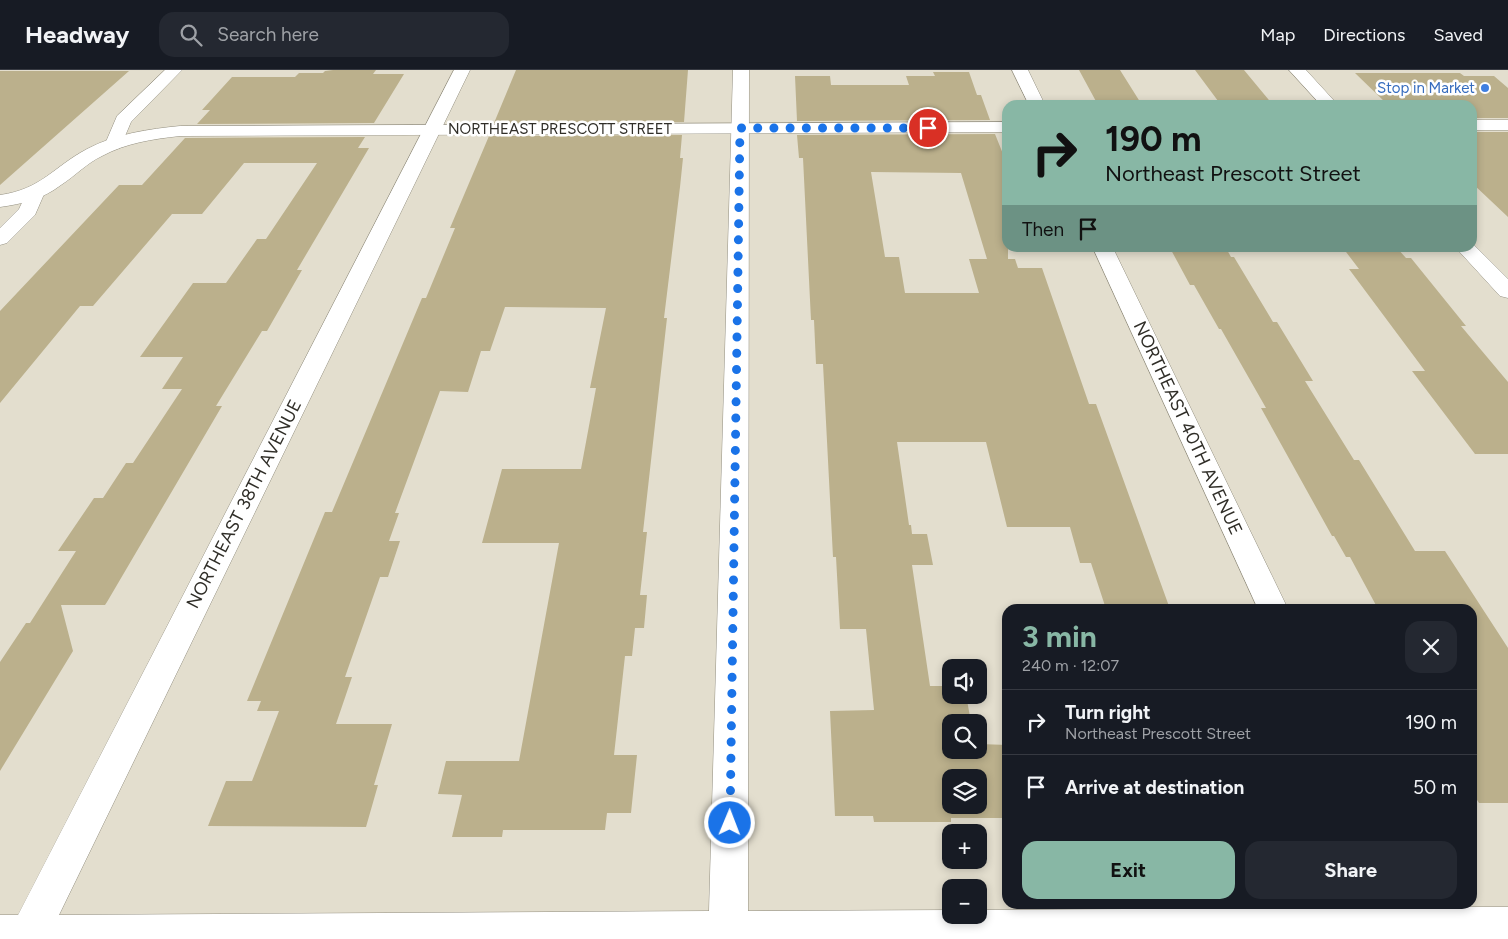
<!DOCTYPE html>
<html lang="en">
<head>
<meta charset="utf-8">
<style>
  :root { --surface:#171b24; --page:#242831; --text:#f1f3f6; --muted:#9ea1a6; --line:#363941; --accent:#88b7a5 }
  body { margin:0; font-family:Figtree,sans-serif; background:var(--page); color:var(--text); height:100vh; display:flex; flex-direction:column; font-size:19px; white-space:nowrap }
  * { box-sizing:border-box; margin:0 }
  p { font-size:16px; color:var(--muted) }
  .icon { flex:none; width:28px; height:28px; fill:none; stroke:currentColor; stroke-width:2; stroke-linecap:round; stroke-linejoin:round }
  .map { position:relative; flex:1; overflow:hidden }
  .drawer { position:absolute; left:1002px; top:534px; width:475px; height:305px; display:flex; flex-direction:column; background:var(--surface); border-radius:15px; box-shadow:0 2px 8px #0003 }
  .drawer>* { flex:none }
  .hud { position:absolute; left:1002px; top:30px; width:475px; height:152px; border-radius:15px; box-shadow:0 2px 8px #0003; background:#88b7a5; color:#111; overflow:hidden }
  .tools { position:absolute; left:942px; top:589px; display:grid; gap:10px }
  .tools a { display:grid; place-items:center; width:45px; height:45px; border-radius:10px; background:var(--surface); box-shadow:0 2px 8px #0003; font-size:25px }
  .pin { position:absolute; display:grid; place-items:center; width:42px; height:42px; color:#fff; margin:-21px; border:2px solid #fff; border-radius:50%; box-shadow:0 1px 5px #0007 }
  .me { position:absolute; width:55px; margin:-28px; rotate:1deg; stroke-linejoin:round; filter:drop-shadow(0 0 4px #0008) }
  .turn { display:flex; align-items:center; gap:18px; height:105px; padding:0 20px; font-size:22px }
  .turn .icon { width:65px; height:65px; stroke-width:2.5 }
  .turn b { display:block; font-size:35px; line-height:42px }
  .then { display:flex; align-items:center; height:48px; padding:0 20px; background:#0003; gap:10px; font-size:19px }
  .round { display:grid; place-items:center; flex:none; width:52px; height:52px; border-radius:15px; background:var(--page) }
  .head { display:flex; align-items:center; justify-content:space-between; height:85px; padding:0 20px }
  h1 { font-size:30px; font-weight:700; line-height:38px; color:var(--accent) }
  .primary-button { display:flex; gap:10px; margin-top:auto; padding:10px 20px }
  .primary-button a { flex:1; height:58px; border-radius:15px; background:var(--accent); color:#111; font-size:20px; font-weight:700; line-height:58px; text-align:center }
  .primary-button a+a { background:var(--page); color:var(--text) }
  ul { padding:0; list-style:none }
  li { display:flex; align-items:center; gap:15px; height:65px; padding:0 20px; border-top:1px solid var(--line) }
  li div { flex:1 }
  li b { display:block; font-size:19px }
  li em { font-style:normal }
  header { display:flex; align-items:center; gap:30px; box-sizing:border-box; height:70px; padding:0 25px; background:var(--surface); border-bottom:1px solid var(--line) }
  header strong { font-size:24px }
  nav { display:flex; gap:28px; margin-inline-start:auto; font-size:18px }
  .search { width:350px; height:45px; background:var(--page); display:flex; align-items:center; gap:12px; box-sizing:border-box; padding:0 18px; border-radius:15px; color:var(--muted); font-size:19px }
  .map>svg:first-child { display:block }
</style>
</head>
<body>
<header>
<strong>Headway</strong>
<div class="search"><svg class="icon" aria-label="search" viewBox="0 0 24 24"><circle cx="10" cy="10" r="6"/><path d="M15 15l6 6"/></svg>Search here</div>
<nav><a>Map</a><a>Directions</a><a>Saved</a></nav>
</header>
<div class="map">
<svg width="1508" height="869" viewBox="0 0 1508 869">
  <rect width="100%" height="100%" fill="#e3dece"/>
  <!-- building -->
  <path fill="#bbb08c" fill-rule="evenodd" d="M333 0H376L373 4H404L374 53 197 54 210 40H202L232 7H295L299 3H323L325 1Z
    M516 0H688L684 52 494 53Z
    M1079 0H1120L1142 35H1098Z
    M1195 0H1244L1273 35H1221Z
    M0 1H129L0 115Z
    M933 2H969L977 25H981L990 50 797 51 795 6H830L831 15H909L906 6H935Z
    M1355 3H1460L1464 6H1494L1508 18V48H1472V35H1388Z
    M1472 62H1508V147L1472 113Z
    M995 64 1003 84H1008V189H1015L1018 198H1042L1089 334H1096L1170 539H1106L1091 493H1080L1070 457H1007L986 372H897L909 455H911L912 464H927L933 495H912L930 616H951V625H966L971 652H951V680H979V674L1008 675V748H951V752H874L873 746H835L830 641 874 640 866 559H840L836 487H833L823 294H816L814 250H811L803 88H799L797 65ZM871 102 961 103 987 189H969L979 223H905L899 187H885ZM951 708H979V735H951Z
    M682 65 680 88H683L680 117 664 248H667L643 462H647L640 525H647L644 558H635L632 586H625L614 685H637L631 743H607L605 760H503L502 767H452L462 725 438 724 446 691H519L559 473H482L502 399H581L596 318H590L606 238 505 237 490 281H481L468 322 440 321 395 443H399L389 471H400L388 507H380L345 607H352L336 654H392L374 715H378L366 757 208 756 226 711H252L279 641H257L261 631H247L325 442H332L422 228H426L455 158H450L489 66Z
    M365 67 358 78H369L297 200H302L267 261H262L216 336H222L107 532 105 535H61L73 581 0 701V592L26 553H30L76 481H58L94 428H103L126 393H133L182 319H162L183 287H140L193 213H226L257 169H266L317 93H244L202 144H172L93 236H80L0 333V241L119 115H142L185 68Z
    M1170 178H1226L1231 187H1234L1273 252H1277L1313 311H1305L1354 390H1359L1415 481H1445L1508 578V733H1479L1472 722V539H1378L1350 487H1346L1334 466H1332L1261 338H1266L1221 259H1219L1194 215H1190Z
    M1343 178H1397L1406 188H1411L1466 256H1461L1508 312V384H1475L1412 301H1425L1349 199H1359Z"/>
  <g fill="none" stroke-linecap="round" stroke-linejoin="round">
    <defs>
      <path id="minor" d="M165 0H182L131 52 120 78 114 79 108 78 105 74 117 46Z
        M454 0H470L59 845 709 841 733 0H749L748 841 951 840V845H979V840L1394 837 1393 834H1432L1434 837H1508V869H0V845H18Z
        M1012 0H1028L1045 35H1029Z
        M1289 0H1306L1338 35H1321Z
        M36 116 43 118 45 122 35 145 7 173 0 175V158L19 139 29 118Z
        M1472 173 1508 209V228L1500 226 1456 178H1472Z
        M1093 178H1113L1288 539H1258Z"/>
      <path id="tertiary" d="M1472 50H1508V60H1472Z
        M1008 52V62L180 66C153 69 126 73 102 86 87 93 75 106 61 115 43 129 22 134 0 137V125C42 119 53 97 87 79 115 64 149 59 180 56Z"/>
    </defs>
    <!-- minor casing -->
    <use href="#minor" stroke="#938f80" stroke-width="1"/>
    <!-- tertiary casing -->
    <use href="#tertiary" stroke="#938f80" stroke-width="1"/>
    <!-- minor -->
    <use href="#minor" fill="#fff" fill-rule="evenodd"/>
    <!-- tertiary -->
    <use href="#tertiary" fill="#fff" fill-rule="evenodd"/>
  </g>
  <g fill="none" stroke-linecap="round" stroke-linejoin="round">
    <!-- route -->
    <path stroke="#1a73e8" stroke-width="9" stroke-dasharray="0 16.2" d="M730 753 740 58H928"/>
  </g>
  <!-- markers -->
  <circle fill="#3f7fe0" stroke="#fff" stroke-width="2" cx="1485" cy="18" r="5"/>
  <g text-anchor="middle" dominant-baseline="central" stroke-width="5" stroke-linejoin="round" paint-order="stroke">
    <!-- far-shop labels -->
    <g font-size="15" fill="#366cbe" stroke="#fff" text-anchor="end">
      <text x="1475" y="18">Stop in Market</text>
    </g>
    <!-- far-street labels -->
    <g font-size="15" fill="#302e28" stroke="#fff">
      <text x="560" y="59">NORTHEAST PRESCOTT STREET</text>
    </g>
    <!-- street labels -->
    <g font-size="18" fill="#302e28" stroke="#fff">
      <text transform="translate(1188 358) rotate(65)">NORTHEAST 40TH AVENUE</text>
      <text transform="translate(244 434) rotate(-63)">NORTHEAST 38TH AVENUE</text>
    </g>
  </g>
</svg>
<div class="tools">
<a><svg class="icon" aria-label="sound" viewBox="0 0 24 24"><path d="M4 9h4l5-4v14l-5-4H4zM17 9q2 3 0 6"/></svg></a>
<a><svg class="icon" aria-label="search" viewBox="0 0 24 24"><circle cx="10" cy="10" r="6"/><path d="M15 15l6 6"/></svg></a>
<a><svg class="icon" aria-label="layers" viewBox="0 0 24 24"><path d="M12 4l9 5-9 5-9-5zM3 14l9 5 9-5"/></svg></a>
<a>+</a>
<a>−</a>
</div>
<div class="pin" style="left:928px;top:58px;background:#d93025"><svg class="icon" aria-label="arrive" viewBox="0 0 24 24"><path d="M6 21V4h12l-3 4 3 4H6"/></svg></div>
<svg class="me" style="left:730px;top:753px" viewBox="-20 -20 40 40"><circle r="17" fill="#1a73e8" stroke="#fff" stroke-width="3"/><path d="M0-11L8 9 0 5-8 9z" fill="#fff"/></svg>
<div class="hud">
<div class="turn"><svg class="icon" aria-label="right" viewBox="0 0 24 24"><path d="M7 20v-9h11M14 6l5 5-5 5"/></svg><div><b>190 m</b>Northeast Prescott Street</div></div>
<div class="then">Then<svg class="icon" aria-label="arrive" viewBox="0 0 24 24"><path d="M6 21V4h12l-3 4 3 4H6"/></svg></div>
</div>
<section class="drawer">
<div class="head"><div><h1>3 min</h1><p>240 m · 12:07</p></div><a class="round"><svg class="icon" aria-label="close" viewBox="0 0 24 24"><path d="M6 6l12 12M18 6L6 18"/></svg></a></div>
<ul>
<li><svg class="icon" aria-label="right" viewBox="0 0 24 24"><path d="M7 20v-9h11M14 6l5 5-5 5"/></svg><div><b>Turn right</b><p>Northeast Prescott Street</p></div><em>190 m</em></li>
<li><svg class="icon" aria-label="arrive" viewBox="0 0 24 24"><path d="M6 21V4h12l-3 4 3 4H6"/></svg><div><b>Arrive at destination</b></div><em>50 m</em></li>
</ul>
<div class="primary-button"><a>Exit</a><a>Share</a></div>
</section>
</div>
</body>
</html>
